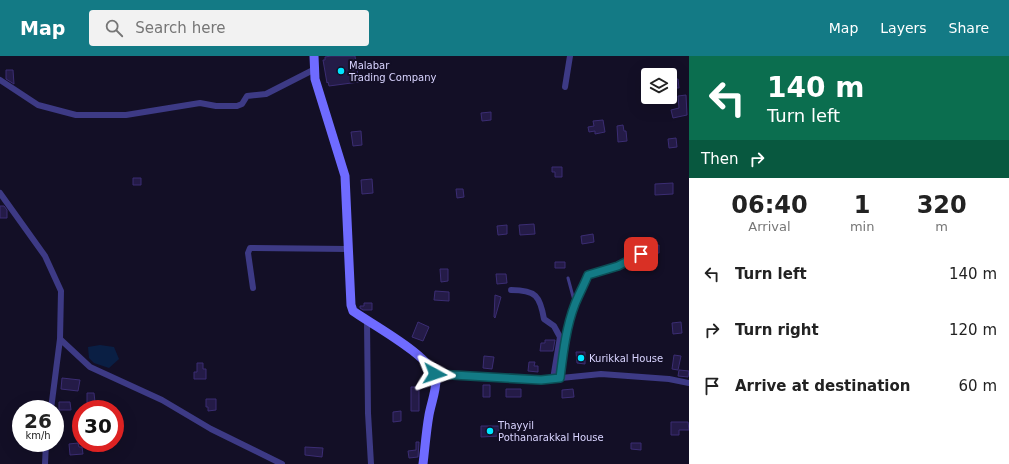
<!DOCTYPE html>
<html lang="en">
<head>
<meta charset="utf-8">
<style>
  :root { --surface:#fff; --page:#f2f2f2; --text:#222; --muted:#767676; --accent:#137a85 }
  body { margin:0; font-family:"DejaVu Sans",sans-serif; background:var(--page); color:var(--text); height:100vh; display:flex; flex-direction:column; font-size:15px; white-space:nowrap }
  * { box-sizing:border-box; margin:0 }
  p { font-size:13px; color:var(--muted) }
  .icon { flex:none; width:22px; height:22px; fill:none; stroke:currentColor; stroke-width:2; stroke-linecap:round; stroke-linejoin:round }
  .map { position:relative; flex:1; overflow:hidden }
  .drawer { display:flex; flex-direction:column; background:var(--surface); width:320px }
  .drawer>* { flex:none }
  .hud { background:#0b6e4f; color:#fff; overflow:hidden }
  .controls { position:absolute; left:641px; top:12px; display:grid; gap:8px }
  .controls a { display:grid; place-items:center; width:36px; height:36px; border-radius:4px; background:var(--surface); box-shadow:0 4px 16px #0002; font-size:20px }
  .speed { position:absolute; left:12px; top:344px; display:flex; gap:8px; font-size:20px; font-weight:700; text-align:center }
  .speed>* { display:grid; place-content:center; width:52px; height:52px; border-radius:50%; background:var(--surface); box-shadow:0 4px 16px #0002; line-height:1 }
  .speed small { font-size:10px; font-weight:400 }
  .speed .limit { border:6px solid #d22; background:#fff; color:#111 }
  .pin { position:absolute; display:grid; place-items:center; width:34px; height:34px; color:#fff; margin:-17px; border-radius:8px; box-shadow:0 2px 6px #0006 }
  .me { position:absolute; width:44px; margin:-22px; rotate:95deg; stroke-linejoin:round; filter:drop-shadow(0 0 3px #0008) }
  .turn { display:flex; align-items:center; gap:14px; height:84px; padding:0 12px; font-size:18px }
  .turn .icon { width:52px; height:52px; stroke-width:2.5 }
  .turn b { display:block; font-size:28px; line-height:34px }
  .then { display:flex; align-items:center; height:38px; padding:0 12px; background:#0003; gap:8px; font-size:15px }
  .eta { display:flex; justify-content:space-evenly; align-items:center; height:68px; text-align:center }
  .eta b { font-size:24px; font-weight:800; line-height:28px }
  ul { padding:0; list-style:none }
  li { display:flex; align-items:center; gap:12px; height:56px; padding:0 12px }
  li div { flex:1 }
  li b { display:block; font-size:15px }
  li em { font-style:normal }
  header { display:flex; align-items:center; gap:24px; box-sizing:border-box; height:56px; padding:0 20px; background:var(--accent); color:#fff }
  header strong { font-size:19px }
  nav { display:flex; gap:22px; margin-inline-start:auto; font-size:14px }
  .search { width:280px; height:36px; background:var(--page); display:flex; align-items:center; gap:10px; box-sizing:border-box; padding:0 14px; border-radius:4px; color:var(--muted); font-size:15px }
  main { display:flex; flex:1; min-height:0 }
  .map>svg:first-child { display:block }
</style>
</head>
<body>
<header>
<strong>Map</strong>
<div class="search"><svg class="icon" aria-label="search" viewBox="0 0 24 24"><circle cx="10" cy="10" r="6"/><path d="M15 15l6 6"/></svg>Search here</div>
<nav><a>Map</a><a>Layers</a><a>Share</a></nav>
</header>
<main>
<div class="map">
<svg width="689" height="408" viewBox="0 0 689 408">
  <rect width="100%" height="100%" fill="#130f26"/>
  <!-- water -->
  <path fill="#0a1f44" d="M100 289 114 291 119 303 109 312 94 307 89 302 88 291Z"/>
  <!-- building -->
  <path fill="#241b47" stroke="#3b2d73" d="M331 0H355L359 26 329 30 328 26 327 27 323 4H325V1Z
    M6 14H13L14 28 6 23Z
    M670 23H678L679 32H671Z
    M686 39 687 59 673 62 671 54 679 52 678 40Z
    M491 56V64L482 65 481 57Z
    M603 64 605 76 595 78V75L589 76 588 71 594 70 593 65Z
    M623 69 624 75H626L627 85 618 86 617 70Z
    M361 75 362 89 353 90 351 76Z
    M676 82 677 91 669 92 668 83Z
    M552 111H562V121H555V116H552Z
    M133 122H141V129H133Z
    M372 123 373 137 362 138 361 124Z
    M673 127V138L655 139V128Z
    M456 133H463L464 141 457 142Z
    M0 150H4L7 154V162H0Z
    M534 168 535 178 520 179 519 169Z
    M507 169V178L498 179 497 170Z
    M593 178 594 186 582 188 581 180Z
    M659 189V197L651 198 650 190Z
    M555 206H565V212H555Z
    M440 213H448V225L441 226Z
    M496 218H506L507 227 497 228Z
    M435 235 449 236V245L434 244Z
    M495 239 501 241 495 262 494 261Z
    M364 247H372V254H363L360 252V250H364Z
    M418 266 429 271 423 285 412 281Z
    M681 266 682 277 673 278 672 267Z
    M545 284H555L553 295H540L541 287H545Z
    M576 296H585V308L577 307Z
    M674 299 681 300 678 314 672 313Z
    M484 300 494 301 492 313 483 312Z
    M529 306H535L534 310H538V316L528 315Z
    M197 307H203V313H206V323H194V316H197Z
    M679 314 689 315 688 321 678 320Z
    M62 322 80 324 78 335 61 333Z
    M483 329H490V341H483Z
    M411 331H419V355H411Z
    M506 333H521V341H506Z
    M573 333 574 341 562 342V334Z
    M87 337H94L95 346 87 347Z
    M206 343H216V354L208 355V351H206Z
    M59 346H70L71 354H59Z
    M401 355V365L393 366V356Z
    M671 366H688L689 374H679V379H671Z
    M481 370H499V380L481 381Z
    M416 386H419L418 401 409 402 408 395 416 394Z
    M78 387 79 391H82L83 398 70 399 69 388Z
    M631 387H641V394L631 393Z
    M305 391 323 392 322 401 305 399Z"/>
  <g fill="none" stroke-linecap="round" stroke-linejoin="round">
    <!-- service -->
    <path stroke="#3d3a85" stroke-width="3" d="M575 248 588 219 618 210 641 198
      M560 322 563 294 575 248 568 222"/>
    <!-- minor -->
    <path stroke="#3d3a85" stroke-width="6" d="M0 24 38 49 76 59H126L200 47 216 50H237L242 48 247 40 266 38 315 13
      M565 31 570 0
      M0 137 45 200 61 235 60 283 90 311 162 344 211 373 282 408
      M253 232 248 197 250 192 348 193
      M511 234C536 234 540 240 544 263L554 270 560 281 553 323
      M367 265 368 357 371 408
      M435 318 541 324 601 318 669 323 689 327
      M51 353 60 283
      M45 408 46 387"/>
    <!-- secondary -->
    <path stroke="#6f6bff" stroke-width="9" d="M314 0 315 23 345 120 351 249 353 255C371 268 435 302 436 324 436 335 431 348 429 359 426 376 425 392 423 408"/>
  </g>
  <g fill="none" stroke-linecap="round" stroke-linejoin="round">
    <defs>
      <path id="route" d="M435 318 541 324 560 322C563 298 566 271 575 248 579 238 584 229 588 219L618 210 641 198"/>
    </defs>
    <!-- route casing -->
    <use href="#route" stroke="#0c4f56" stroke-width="10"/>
    <!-- route -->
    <use href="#route" stroke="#137a85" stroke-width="7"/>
  </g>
  <!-- markers -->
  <g fill="#00e5ff" stroke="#130f26" stroke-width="1.5">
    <circle cx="341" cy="15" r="4"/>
    <circle cx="581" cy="302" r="4"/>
    <circle cx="490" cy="375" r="4"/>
  </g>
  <g text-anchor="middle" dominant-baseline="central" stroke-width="4" stroke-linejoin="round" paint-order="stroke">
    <!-- poi labels -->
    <g font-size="10" fill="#d9d4ff" stroke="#130f26" text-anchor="start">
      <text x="349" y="9">Malabar<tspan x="349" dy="12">Trading Company</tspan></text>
      <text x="589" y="302">Kurikkal House</text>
      <text x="498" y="369">Thayyil<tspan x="498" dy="12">Pothanarakkal House</tspan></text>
    </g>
  </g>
</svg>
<div class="controls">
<a><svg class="icon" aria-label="layers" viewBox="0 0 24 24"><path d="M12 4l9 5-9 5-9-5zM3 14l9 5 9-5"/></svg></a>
</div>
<div class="speed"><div>26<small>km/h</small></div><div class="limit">30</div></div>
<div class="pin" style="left:641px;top:198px;background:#d93025"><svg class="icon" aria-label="arrive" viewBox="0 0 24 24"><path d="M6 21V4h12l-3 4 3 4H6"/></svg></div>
<svg class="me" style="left:435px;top:318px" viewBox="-20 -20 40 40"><path d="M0-17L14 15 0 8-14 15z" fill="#137a85" stroke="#fff" stroke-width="4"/></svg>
</div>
<section class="drawer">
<div class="hud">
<div class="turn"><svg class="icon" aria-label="left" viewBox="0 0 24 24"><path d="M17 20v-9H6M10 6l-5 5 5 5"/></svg><div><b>140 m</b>Turn left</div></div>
<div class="then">Then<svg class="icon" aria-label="right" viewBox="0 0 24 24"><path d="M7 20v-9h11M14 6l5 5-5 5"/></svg></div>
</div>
<div class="eta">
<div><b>06:40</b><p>Arrival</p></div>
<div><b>1</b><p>min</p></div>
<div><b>320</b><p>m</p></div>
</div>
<ul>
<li><svg class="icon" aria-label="left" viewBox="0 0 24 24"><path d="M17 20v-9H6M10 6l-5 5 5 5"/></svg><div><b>Turn left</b></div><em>140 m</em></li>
<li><svg class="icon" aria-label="right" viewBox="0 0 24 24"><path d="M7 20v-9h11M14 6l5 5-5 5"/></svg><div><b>Turn right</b></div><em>120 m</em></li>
<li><svg class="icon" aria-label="arrive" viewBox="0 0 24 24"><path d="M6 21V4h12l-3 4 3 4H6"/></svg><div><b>Arrive at destination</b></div><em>60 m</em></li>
</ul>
</section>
</main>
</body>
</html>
